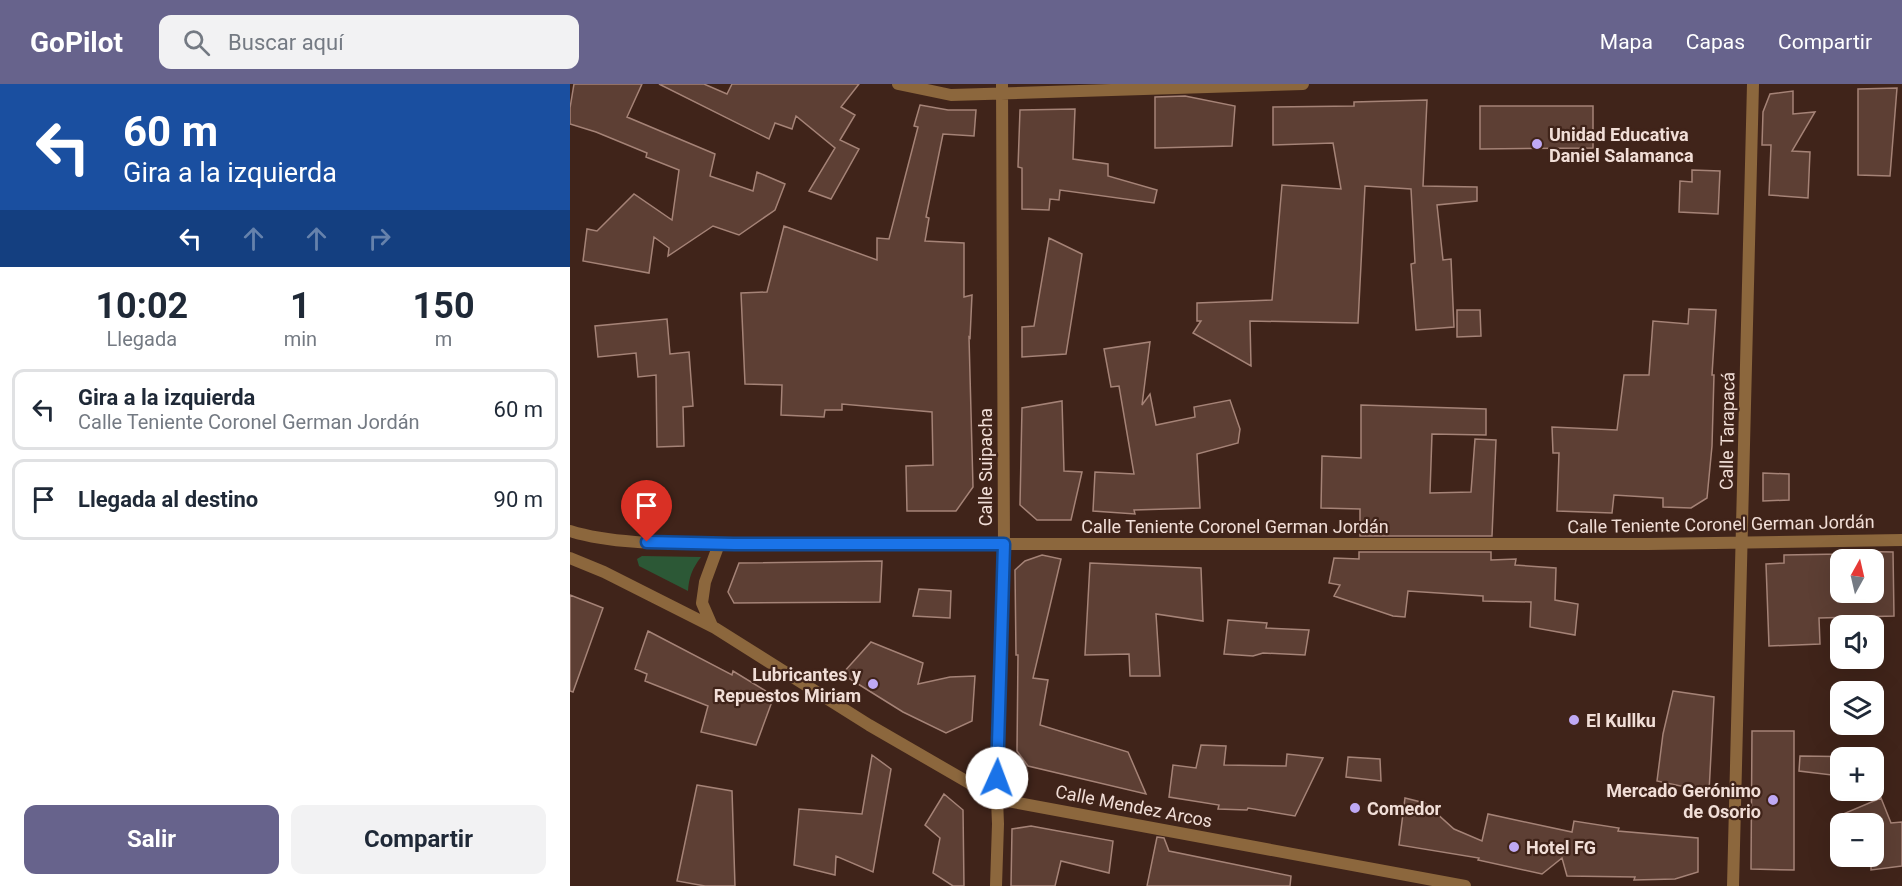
<!DOCTYPE html>
<html lang="es">
<head>
<meta charset="utf-8">
<style>
  :root { --surface:#fff; --page:#f2f2f3; --text:#1f2937; --muted:#747a83; --line:#e0e1e3; --accent:#67638c }
  body { margin:0; font-family:Roboto,sans-serif; background:var(--page); color:var(--text); height:100vh; display:flex; flex-direction:column; font-size:22px; white-space:nowrap }
  * { box-sizing:border-box; margin:0 }
  p { font-size:20px; color:var(--muted) }
  .icon { flex:none; width:33px; height:33px; fill:none; stroke:currentColor; stroke-width:2; stroke-linecap:round; stroke-linejoin:round }
  .map { position:relative; flex:1; overflow:hidden }
  .panel { display:flex; flex-direction:column; background:var(--surface); width:570px }
  .panel>* { flex:none }
  .guide { background:#1a4fa0; color:#fff; overflow:hidden }
  .needle { width:39px; rotate:8deg }
  .buttons { position:absolute; left:1260px; top:465px; display:grid; gap:12px }
  .buttons a { display:grid; place-items:center; width:54px; height:54px; border-radius:12px; background:var(--surface); box-shadow:0 6px 24px #0002; font-size:30px }
  .pin { position:absolute; display:grid; place-items:center; width:51px; height:51px; color:#fff; margin:-62px -26px; border-radius:50% 50% 50% 0; rotate:-45deg; box-shadow:0 0 6px #0007 }
  .pin .icon { rotate:45deg }
  .me { position:absolute; width:66px; margin:-33px; rotate:2deg; stroke-linejoin:round; filter:drop-shadow(0 0 4px #0008) }
  .turn { display:flex; align-items:center; gap:21px; height:126px; padding:0 24px; font-size:27px }
  .turn .icon { width:78px; height:78px; stroke-width:2.5 }
  .turn b { display:block; font-size:42px; line-height:51px }
  .lanes { display:flex; align-items:center; height:57px; padding:0 24px; background:#0003; justify-content:center; gap:30px; direction:ltr }
  .lanes .off { opacity:.35 }
  .eta { display:flex; justify-content:space-evenly; align-items:center; height:102px; text-align:center }
  .eta b { font-size:36px; font-weight:700; line-height:42px }
  .primary-button { display:flex; gap:12px; margin-top:auto; padding:12px 24px }
  .primary-button a { flex:1; height:69px; border-radius:12px; background:var(--accent); color:#fff; font-size:24px; font-weight:700; line-height:69px; text-align:center }
  .primary-button a+a { background:var(--page); color:var(--text) }
  ul { padding:0; list-style:none }
  li { display:flex; align-items:center; gap:18px; height:81px; margin:0 12px 9px; padding:0 12px; border:3px solid var(--line); border-radius:12px }
  li div { flex:1 }
  li b { display:block; font-size:22px }
  li em { font-style:normal }
  header { display:flex; align-items:center; gap:36px; box-sizing:border-box; height:84px; padding:0 30px; background:var(--accent); color:#fff }
  header strong { font-size:28px }
  nav { display:flex; gap:33px; margin-inline-start:auto; font-size:21px }
  .search { width:420px; height:54px; background:var(--page); display:flex; align-items:center; gap:15px; box-sizing:border-box; padding:0 21px; border-radius:12px; color:var(--muted); font-size:22px }
  main { display:flex; flex:1; min-height:0 }
  .map>svg:first-child { display:block }
</style>
</head>
<body>
<header>
<strong>GoPilot</strong>
<div class="search"><svg class="icon" aria-label="search" viewBox="0 0 24 24"><circle cx="10" cy="10" r="6"/><path d="M15 15l6 6"/></svg>Buscar aquí</div>
<nav><a>Mapa</a><a>Capas</a><a>Compartir</a></nav>
</header>
<main>
<section class="panel">
<div class="guide">
<div class="turn"><svg class="icon" aria-label="left" viewBox="0 0 24 24"><path d="M17 20v-9H6M10 6l-5 5 5 5"/></svg><div><b>60 m</b>Gira a la izquierda</div></div>
<div class="lanes"><svg class="icon" aria-label="left" viewBox="0 0 24 24"><path d="M17 20v-9H6M10 6l-5 5 5 5"/></svg><svg class="icon off" aria-label="ahead" viewBox="0 0 24 24"><path d="M12 20V5M6 11l6-6 6 6"/></svg><svg class="icon off" aria-label="ahead" viewBox="0 0 24 24"><path d="M12 20V5M6 11l6-6 6 6"/></svg><svg class="icon off" aria-label="right" viewBox="0 0 24 24"><path d="M7 20v-9h11M14 6l5 5-5 5"/></svg></div>
</div>
<div class="eta">
<div><b>10:02</b><p>Llegada</p></div>
<div><b>1</b><p>min</p></div>
<div><b>150</b><p>m</p></div>
</div>
<ul>
<li><svg class="icon" aria-label="left" viewBox="0 0 24 24"><path d="M17 20v-9H6M10 6l-5 5 5 5"/></svg><div><b>Gira a la izquierda</b><p>Calle Teniente Coronel German Jordán</p></div><em>60 m</em></li>
<li><svg class="icon" aria-label="arrive" viewBox="0 0 24 24"><path d="M6 21V4h12l-3 4 3 4H6"/></svg><div><b>Llegada al destino</b></div><em>90 m</em></li>
</ul>
<div class="primary-button"><a>Salir</a><a>Compartir</a></div>
</section>
<div class="map">
<svg width="1332" height="802" viewBox="0 0 1332 802">
  <rect width="100%" height="100%" fill="#40241a"/>
  <!-- green -->
  <path fill="#2c5836" d="M72 472 131 473C122 485 119 493 118 507L69 482 67 475Z"/>
  <!-- building -->
  <path fill="#5d3f34" stroke="#a58377" stroke-width="1.5" fill-rule="evenodd" d="M4 0H72L57 33 145 70 140 92 183 107 187 88 215 100 205 126 169 151 143 142 98 172 99 164 84 153 79 189 13 177 17 145 27 147 64 110 102 136 109 86 76 73 77 69 26 48 0 40V24Z
    M89 0H134L157 10 162 0H289L271 23 285 31 270 56 289 65 261 115 239 107 265 64 226 32 222 45 205 39 199 55Z
    M1327 4 1320 92 1288 91V5Z
    M1223 7V30L1245 28 1222 67 1240 68 1238 114 1199 111 1201 61H1192L1193 28 1200 10Z
    M615 12 665 22 662 62 585 64V13Z
    M857 16 853 102 907 103V117L867 121 873 176 881 175 884 243 846 246 841 180 845 179 841 105 795 102 788 239 680 237 681 282 623 249 631 237H627V219L702 216 712 101 771 105 763 59 703 61V23L784 22V18Z
    M350 21 378 26H406L404 52 373 50 356 133 359 134 355 157 394 159V213L402 211 400 254 399 253 403 403 386 427H337L336 382 363 381 362 328 272 320V326H255L254 333 211 331 212 301 175 300 171 209 197 208 214 142 307 176V154L319 155 348 43 344 42Z
    M910 22H1023V64L910 65Z
    M505 25 503 75 538 80V92L587 106 584 119 490 106 489 116 480 115 479 126 452 125V84L448 83 450 26Z
    M1122 86 1150 87 1148 130 1109 128 1110 97 1122 98Z
    M479 154 512 170 496 270 452 273V243L464 242Z
    M1119 225 1146 226 1142 291H1144L1142 362 1137 414 1121 424 1093 423V414L1044 411 1042 429 987 427 989 369H983L982 343 1047 346 1054 291H1079L1083 237 1118 240Z
    M887 226H910L911 252 887 253Z
    M97 235 100 270 119 268 123 322 113 323 114 362 87 363 86 291 68 293 66 269 28 273 25 242Z
    M580 258 572 321 580 310 586 341 625 333 624 323 660 316 670 345 668 359 627 370 630 424 564 426 565 430 523 427 525 388 564 390 549 302 541 303 534 265Z
    M492 317 494 387 512 388 501 436H467L450 421 452 324Z
    M791 321 916 325V351L862 350 860 409 901 408 905 355 926 356 922 452H790V425L751 424 752 372 791 374Z
    M1193 389 1219 390V416L1193 417Z
    M1271 467 1323 468 1324 532 1249 534 1250 560 1199 562 1196 480 1214 479V471L1271 470ZM1270 476H1304V508H1270Z
    M789 468H921V476L946 475 945 481 986 484 985 516 1008 520 1005 551 960 543 961 518 913 517V512L838 507 835 533 823 532 764 512 770 501 759 499 764 474 789 475Z
    M472 471 491 475 463 594 478 596 470 641 558 668 576 710 458 682 447 667 448 571H446L445 486 455 477Z
    M312 477 310 518 164 519 158 508 169 479Z
    M520 479 631 484 633 537 586 530 590 592H560L559 570 515 571Z
    M349 505 381 507 380 534 343 532Z
    M0 511 33 524 3 608 0 607Z
    M658 536 697 539 696 544 739 546 735 571 693 569 683 572 654 570Z
    M78 547 162 591 163 587 204 612 186 661 131 648 138 622 75 597 77 590 65 585Z
    M301 558 353 579 348 600 380 593 405 592 402 637 376 649 333 628 272 590Z
    M1103 607 1144 613 1139 708 1087 697 1093 650Z
    M1182 647H1224V786L1181 785Z
    M631 661 656 662 654 681 716 682 717 670 753 674 725 732 678 724 677 726 648 725 649 721 599 713 603 681 626 684Z
    M302 671 321 685 303 788 266 772 265 791 224 781 229 725 292 730Z
    M1230 672 1302 673V674H1270V692L1229 687Z
    M778 673 810 675 811 697 776 693Z
    M127 701 162 707 165 802H135L107 797Z
    M374 710 393 726 394 802H383L363 789 370 754 355 741Z
    M835 714 855 719 884 745 912 757 918 730 1002 748 1004 737 1049 744 1048 747 1128 754V788L1105 795 1064 796 1065 793 997 792 992 774 972 790 908 776 909 774 829 761Z
    M1311 714 1321 739 1332 738V782L1301 786V772H1304V740H1279L1273 730Z
    M461 742 543 757 539 789 491 777 485 802H441L442 745Z
    M587 753 594 754 599 767 721 792 720 802H577Z"/>
  <g fill="none" stroke-linecap="round" stroke-linejoin="round">
    <!-- street -->
    <path stroke="#8c673d" stroke-width="12" d="M328 0 381 11 733 0
      M0 447C47 462 114 459 164 460H1079L1332 456
      M0 474 34 488 145 544 299 641 427 715 895 802
      M142 542 132 519 135 498 149 460
      M426 802 428 740 427 715 434 461 432 0
      M1163 802 1183 0"/>
  </g>
  <g fill="none" stroke-linecap="round" stroke-linejoin="round">
    <defs>
      <path id="route" d="M77 458 164 460H434L427 694"/>
    </defs>
    <!-- route casing -->
    <use href="#route" stroke="#114b97" stroke-width="15"/>
    <!-- route -->
    <use href="#route" stroke="#1a73e8" stroke-width="10"/>
  </g>
  <!-- markers -->
  <g fill="#bfa9f4" stroke="#40241a" stroke-width="2">
    <circle cx="967" cy="60" r="6"/>
    <circle cx="303" cy="600" r="6"/>
    <circle cx="1004" cy="636" r="6"/>
    <circle cx="1203" cy="716" r="6"/>
    <circle cx="785" cy="724" r="6"/>
    <circle cx="944" cy="763" r="6"/>
  </g>
  <g text-anchor="middle" dominant-baseline="central" stroke-width="4.5" stroke-linejoin="round" paint-order="stroke">
    <!-- poi labels -->
    <g font-size="18" font-weight="bold" fill="#f1ded7" stroke="#40241a" text-anchor="start">
      <text x="979" y="50">Unidad Educativa<tspan x="979" dy="21">Daniel Salamanca</tspan></text>
      <text x="291" y="590" text-anchor="end">Lubricantes y<tspan x="291" dy="21">Repuestos Miriam</tspan></text>
      <text x="1016" y="636">El Kullku</text>
      <text x="1191" y="706" text-anchor="end">Mercado Gerónimo<tspan x="1191" dy="21">de Osorio</tspan></text>
      <text x="797" y="724">Comedor</text>
      <text x="956" y="763">Hotel FG</text>
    </g>
    <!-- street labels -->
    <g font-size="18" fill="#f1ded7" stroke="#40241a">
      <text transform="translate(1157 347) rotate(-89)">Calle Tarapacá</text>
      <text transform="translate(415 383) rotate(-90)">Calle Suipacha</text>
      <text transform="translate(1151 440) rotate(-1)">Calle Teniente Coronel German Jordán</text>
      <text x="665" y="442">Calle Teniente Coronel German Jordán</text>
      <text transform="translate(564 722) rotate(11)">Calle Mendez Arcos</text>
    </g>
  </g>
</svg>
<div class="buttons">
<a><svg class="needle" viewBox="-14 -14 28 28"><path d="M0-13l5 13h-10z" fill="#e53935"/><path d="M0 13l5-13h-10z" fill="#747a83"/></svg></a>
<a><svg class="icon" aria-label="sound" viewBox="0 0 24 24"><path d="M4 9h4l5-4v14l-5-4H4zM17 9q2 3 0 6"/></svg></a>
<a><svg class="icon" aria-label="layers" viewBox="0 0 24 24"><path d="M12 4l9 5-9 5-9-5zM3 14l9 5 9-5"/></svg></a>
<a>+</a>
<a>−</a>
</div>
<div class="pin" style="left:77px;top:458px;background:#d93025"><svg class="icon" aria-label="arrive" viewBox="0 0 24 24"><path d="M6 21V4h12l-3 4 3 4H6"/></svg></div>
<svg class="me" style="left:427px;top:694px" viewBox="-20 -20 40 40"><circle r="19" fill="#fff"/><path d="M0-13L10 11 0 6-10 11z" fill="#1a73e8"/></svg>
</div>
</main>
</body>
</html>
